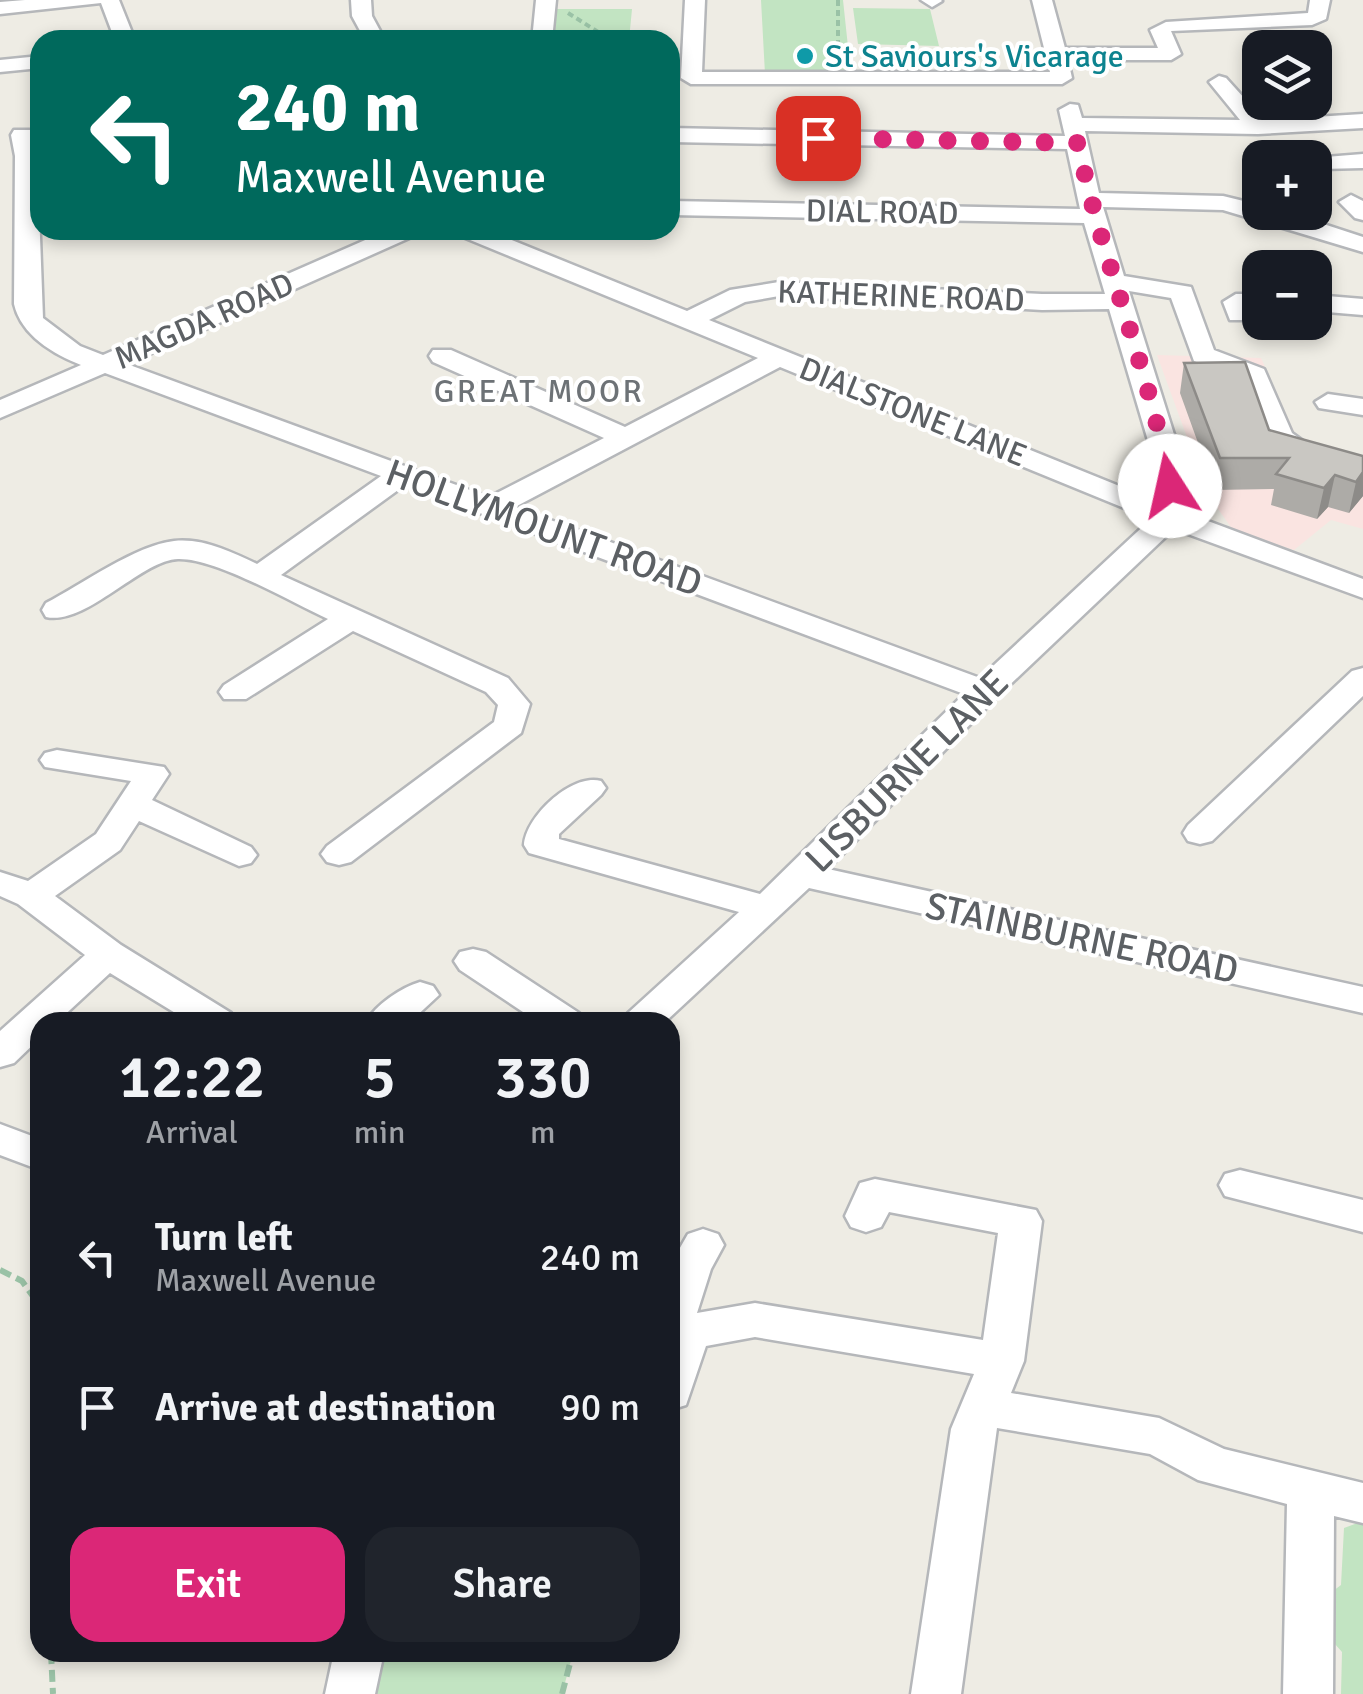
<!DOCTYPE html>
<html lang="en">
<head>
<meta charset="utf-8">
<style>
  :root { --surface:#171b24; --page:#20242c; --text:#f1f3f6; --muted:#9ea1a6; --accent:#db2777 }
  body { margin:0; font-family:Signika,sans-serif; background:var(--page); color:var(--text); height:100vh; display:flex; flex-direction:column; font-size:38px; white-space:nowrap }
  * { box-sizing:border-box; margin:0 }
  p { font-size:32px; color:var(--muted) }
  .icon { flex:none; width:55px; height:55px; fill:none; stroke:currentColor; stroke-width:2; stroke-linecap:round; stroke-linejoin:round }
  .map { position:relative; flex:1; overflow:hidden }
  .panel { position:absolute; left:30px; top:1012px; width:650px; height:650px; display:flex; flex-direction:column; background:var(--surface); border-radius:30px; box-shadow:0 5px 15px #0003 }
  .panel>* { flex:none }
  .top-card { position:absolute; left:30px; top:30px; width:650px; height:210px; border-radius:30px; box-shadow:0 5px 15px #0003; background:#00695c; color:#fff; overflow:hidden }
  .fabs { position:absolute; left:1242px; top:30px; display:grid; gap:20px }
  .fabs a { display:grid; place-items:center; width:90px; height:90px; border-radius:20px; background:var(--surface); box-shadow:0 5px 15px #0003; font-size:50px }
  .pin { position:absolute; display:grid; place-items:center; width:85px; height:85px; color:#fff; margin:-42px; border-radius:20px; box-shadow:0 5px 15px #0006 }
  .me { position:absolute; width:110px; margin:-55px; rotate:350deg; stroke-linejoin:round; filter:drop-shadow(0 0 8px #0008) }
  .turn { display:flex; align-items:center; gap:35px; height:210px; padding:0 40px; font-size:45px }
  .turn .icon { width:130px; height:130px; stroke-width:2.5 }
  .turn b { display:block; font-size:70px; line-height:85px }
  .eta { display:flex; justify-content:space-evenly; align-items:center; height:170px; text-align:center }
  .eta b { font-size:60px; font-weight:600; line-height:70px }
  .action { display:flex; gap:20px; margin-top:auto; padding:20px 40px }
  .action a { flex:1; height:115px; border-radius:30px; background:var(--accent); color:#fff; font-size:40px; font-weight:600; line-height:115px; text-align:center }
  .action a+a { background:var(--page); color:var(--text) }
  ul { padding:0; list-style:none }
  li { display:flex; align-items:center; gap:30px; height:150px; padding:0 40px }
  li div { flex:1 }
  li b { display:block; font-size:38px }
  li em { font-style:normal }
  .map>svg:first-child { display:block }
</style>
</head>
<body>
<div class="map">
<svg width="1363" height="1694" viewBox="0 0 1363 1694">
  <rect width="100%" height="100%" fill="#eeece4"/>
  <!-- medical -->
  <path fill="#fae4e1" d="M1157 355 1261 358 1297 438 1363 458V529L1331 520 1294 550 1233 530 1208 495Z"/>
  <!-- green -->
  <path fill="#c2e4c2" d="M761 0H843L851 75 765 74Z
    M853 8 930 9 939 46 858 44Z
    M557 9H632L629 40H554Z
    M1363 1521V1694H1341L1342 1652 1327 1635 1329 1594 1341 1585 1344 1528Z
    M359 1653H573L562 1694H350Z"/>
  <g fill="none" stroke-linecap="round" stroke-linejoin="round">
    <defs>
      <path id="minor" d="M25 0H119L135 40H115L101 3 0 14V2Z
        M351 0H371L372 16 385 40H365L352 16Z
        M536 0H556L552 40H532Z
        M685 0H705L702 72H1050L1032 0H1052L1065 48H1158L1150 30 1166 22 1308 13 1310 0H1330L1326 19 1312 25 1171 31 1181 54 1171 60H1068L1072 78 1062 84H691L681 78Z
        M921 0H941L942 1 932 7Z
        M40 56V68L0 72V60Z
        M1219 76 1226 78 1264 120 1363 114V128L1258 134 1085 131 1099 193 1223 196 1260 205V212H1287L1363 237V252L1223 210 1103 207 1124 276 1191 287 1214 350 1264 369 1292 433 1329 460 1315 468C1267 457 1260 420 1244 380L1194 361 1171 298 1129 291 1177 444 1184 512 1363 579V598L1174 529 996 698 828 869 1363 987V1013L809 888 665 1022H623L628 1013 739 912 529 853 524 845C526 816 572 773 601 781L606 788 601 795 559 834V839L760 894 964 694 405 485 281 575 508 678 530 704 521 733 351 862 339 865 327 862 321 854 327 846 494 722 498 705 486 692 353 631 246 699H224L219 692 224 685 328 619C291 602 216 558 178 559 141 560 86 626 46 617L42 610 46 603C81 585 136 545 174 541 204 538 231 552 257 564L381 476 105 373 0 418V400L81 365C53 354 21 335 14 304L15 156 11 135 14 130H30L37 156 43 318 80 346 103 355 388 230H420L416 235 127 364 489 497 604 438 433 362 429 356 433 350H451L625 427 758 358 458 235 454 230H487L687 311 730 290 779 282 1042 294H1105L1084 223 670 215V201L1080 209 1067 149 670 142V128L1065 136 1059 110 1070 104 1078 105 1082 118 1240 120 1209 82ZM779 296 1042 310 1109 309 1149 444 1154 500 709 320 745 302ZM780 367 1151 519 980 678 515 507Z
        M1363 154V168L1321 169 1315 167 1313 158Z
        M1351 195 1363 201V220L1355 218 1339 202Z
        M1236 294H1260V310H1250L1248 320H1230L1223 302Z
        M1315 295 1363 299V315L1315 311Z
        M1328 394 1363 399V415L1319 408 1315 402Z
        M1363 668V696L1212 841 1200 844 1188 841 1183 833 1188 825 1352 671Z
        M57 750 164 767 169 774 152 800 251 847 257 855 251 863 239 866 139 821 120 850 55 896 121 945 231 1013 236 1022H190L110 973 57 1022H40V1038L14 1063 0 1067V1031L85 955 18 904 0 896V872L28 881 96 834 131 781 45 767 40 760 45 753Z
        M473 949 486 952 579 1013 584 1022H538L460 970 454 961 460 952Z
        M420 982 433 986 439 995 410 1022H366C376 1005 400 988 420 982Z
        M0 1124 40 1139V1170L0 1155Z
        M1240 1170 1363 1200V1232L1225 1196 1219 1185 1225 1174Z
        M875 1179 1036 1210 1042 1221 1024 1361 1011 1393 1159 1418 1224 1449 1363 1483V1523L1334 1516 1333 1694H1283L1287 1504 1198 1480 1150 1454 997 1428 961 1694H911L951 1429 974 1374 755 1337 706 1346 686 1405 670 1410V1265L688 1234 703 1229 718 1234 724 1245 711 1269 697 1313 755 1303 983 1340 998 1233 889 1212 881 1227 866 1232 851 1227 845 1216 860 1183Z
        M334 1652H384L375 1694H325Z"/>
    </defs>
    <!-- minor casing -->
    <use href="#minor" stroke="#b5b7ba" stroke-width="5"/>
    <!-- path-far1 -->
    <path stroke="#9ac2a6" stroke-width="4" stroke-dasharray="6 4" stroke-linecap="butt" d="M838 0V60
      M568 13 611 40"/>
    <!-- path -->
    <path stroke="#9ac2a6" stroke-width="6" stroke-dasharray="12 6" stroke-linecap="butt" d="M0 1270 22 1281 40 1306
      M51 1652 53 1694
      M562 1694 573 1652"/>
    <!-- minor -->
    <use href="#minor" fill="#fff" fill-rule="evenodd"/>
  </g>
  <!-- wall -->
  <path fill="#adaba7" d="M1184 363 1269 430 1363 456V496L1349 513 1328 507 1317 519 1271 505 1274 489 1215 490 1180 393Z"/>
  <!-- shaded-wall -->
  <path fill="#8d8b88" d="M1363 472V496L1349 513 1356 482Z
    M1335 475 1328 507 1317 519 1324 488Z"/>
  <!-- building -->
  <path fill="#c9c7c2" stroke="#8d8b88" stroke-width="2.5" d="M1245 362 1269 430 1363 456V472L1356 482 1335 475 1324 488 1276 474 1289 458H1220L1184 363Z"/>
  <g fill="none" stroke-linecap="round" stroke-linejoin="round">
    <!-- route -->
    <path stroke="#db2777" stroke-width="18" stroke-dasharray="0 32.4" d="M818 138 1078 143C1101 259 1150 369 1170 486"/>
  </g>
  <!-- markers -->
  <circle fill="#0f9aa8" stroke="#fff" stroke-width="4" cx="805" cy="56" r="10"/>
  <g text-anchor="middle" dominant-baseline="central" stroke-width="8" stroke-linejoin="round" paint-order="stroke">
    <!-- far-culture labels -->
    <g font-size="32" fill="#0d838f" stroke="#fff" text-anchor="start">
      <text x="825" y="56">St Saviours's Vicarage</text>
    </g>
    <!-- far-street labels -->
    <g font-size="32" fill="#5c6064" stroke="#fff">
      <text transform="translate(882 212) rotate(1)">DIAL ROAD</text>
      <text transform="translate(901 296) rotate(2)">KATHERINE ROAD</text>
      <text transform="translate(204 321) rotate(-24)">MAGDA ROAD</text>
      <text transform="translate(913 412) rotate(22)">DIALSTONE LANE</text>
    </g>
    <!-- far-neighbourhood labels -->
    <g font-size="32" letter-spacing="2.5" fill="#6d7276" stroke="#fff">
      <text x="539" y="391">GREAT MOOR</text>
    </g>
    <!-- street labels -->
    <g font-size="38" fill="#5c6064" stroke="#fff">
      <text transform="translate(544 528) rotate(20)">HOLLYMOUNT ROAD</text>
      <text transform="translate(907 771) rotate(-45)">LISBURNE LANE</text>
      <text transform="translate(1082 938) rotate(12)">STAINBURNE ROAD</text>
    </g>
  </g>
</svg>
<div class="fabs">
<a><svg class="icon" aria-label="layers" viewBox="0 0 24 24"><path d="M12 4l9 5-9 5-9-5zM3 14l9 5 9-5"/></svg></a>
<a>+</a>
<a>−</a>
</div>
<div class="pin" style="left:818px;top:138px;background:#d93025"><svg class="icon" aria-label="arrive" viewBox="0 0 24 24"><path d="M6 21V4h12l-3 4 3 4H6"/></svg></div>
<svg class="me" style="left:1170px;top:486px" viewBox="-20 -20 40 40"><circle r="19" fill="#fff"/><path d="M0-13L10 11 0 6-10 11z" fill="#db2777"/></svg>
<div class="top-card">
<div class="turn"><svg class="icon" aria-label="left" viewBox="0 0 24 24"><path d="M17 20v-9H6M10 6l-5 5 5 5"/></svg><div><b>240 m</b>Maxwell Avenue</div></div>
</div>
<section class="panel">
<div class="eta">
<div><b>12:22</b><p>Arrival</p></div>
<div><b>5</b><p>min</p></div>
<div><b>330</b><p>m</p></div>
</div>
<ul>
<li><svg class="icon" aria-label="left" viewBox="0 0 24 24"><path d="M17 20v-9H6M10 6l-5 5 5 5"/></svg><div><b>Turn left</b><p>Maxwell Avenue</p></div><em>240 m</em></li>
<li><svg class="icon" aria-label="arrive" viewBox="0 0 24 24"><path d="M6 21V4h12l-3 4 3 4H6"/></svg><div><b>Arrive at destination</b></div><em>90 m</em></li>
</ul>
<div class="action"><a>Exit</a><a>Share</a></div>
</section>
</div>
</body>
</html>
